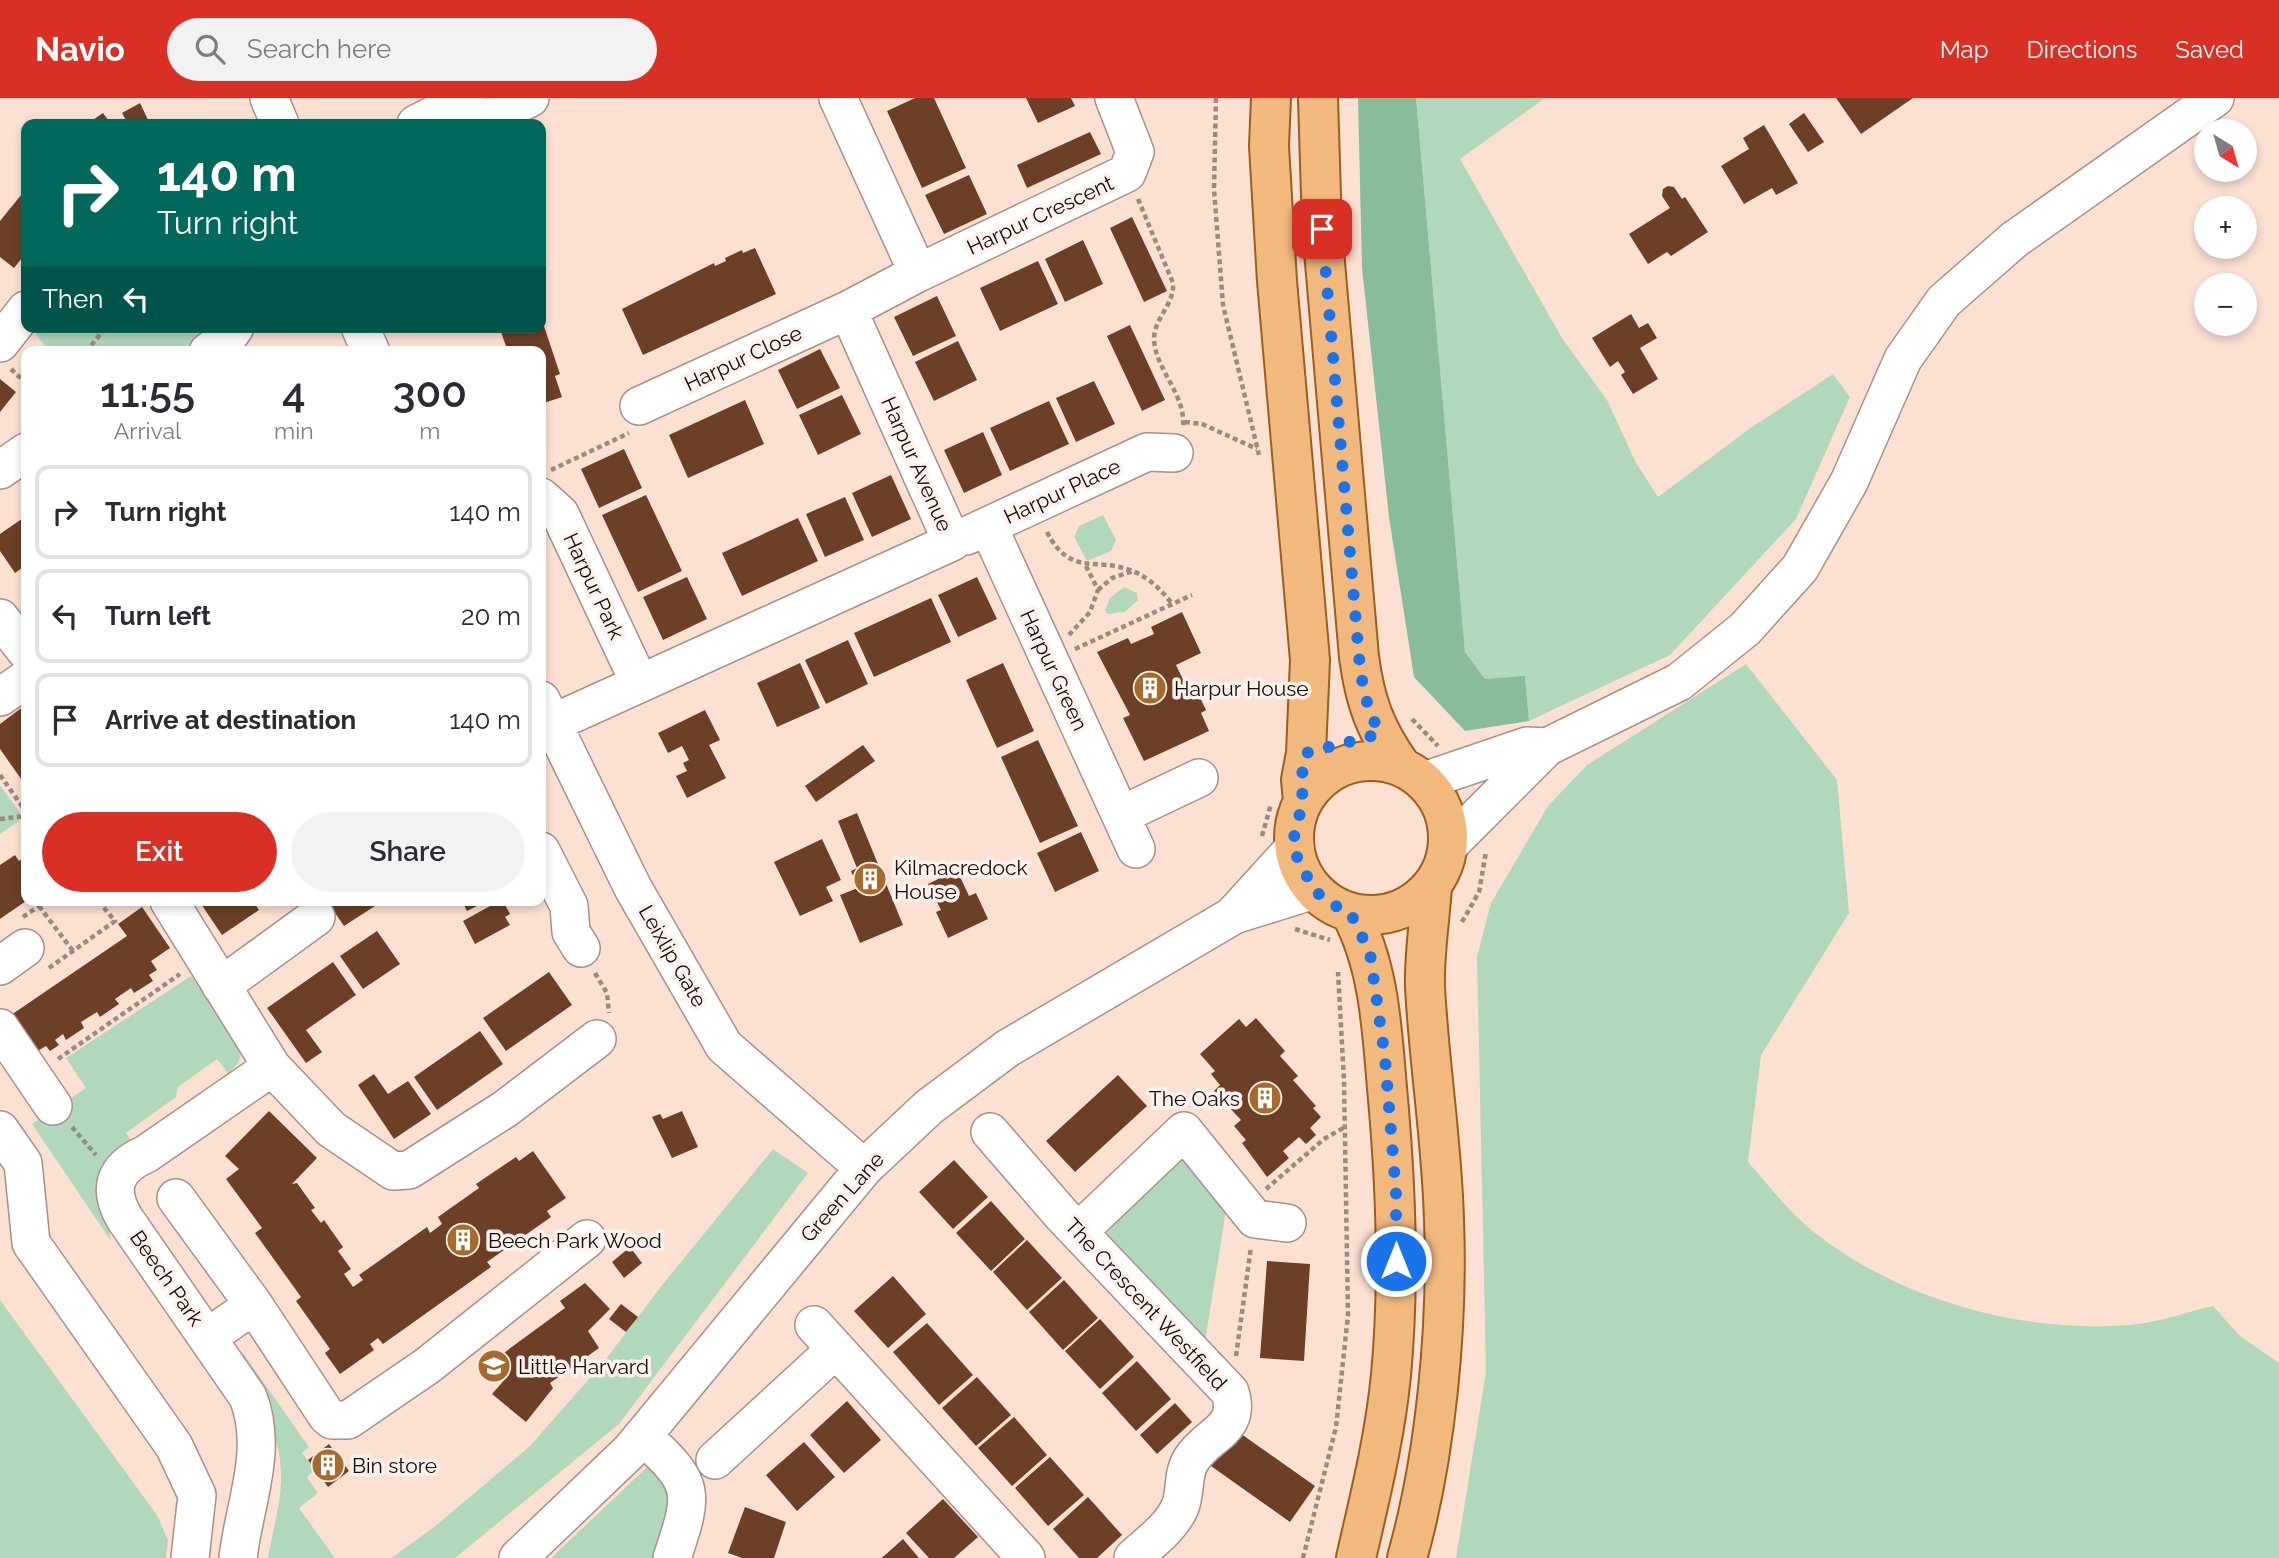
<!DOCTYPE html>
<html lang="en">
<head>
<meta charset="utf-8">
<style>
  :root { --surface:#fff; --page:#f2f2f3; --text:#2b2b33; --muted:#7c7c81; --line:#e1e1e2; --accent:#d93025 }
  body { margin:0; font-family:Raleway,sans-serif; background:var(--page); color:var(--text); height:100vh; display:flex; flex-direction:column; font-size:26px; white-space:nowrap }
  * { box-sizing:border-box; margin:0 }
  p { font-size:23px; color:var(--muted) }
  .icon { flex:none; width:38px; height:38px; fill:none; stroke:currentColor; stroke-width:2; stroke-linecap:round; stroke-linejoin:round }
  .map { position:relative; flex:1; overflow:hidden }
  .side { position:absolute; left:21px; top:248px; width:525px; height:560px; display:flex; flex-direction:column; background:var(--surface); border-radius:14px; box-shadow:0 4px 10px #0003 }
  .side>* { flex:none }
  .top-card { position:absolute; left:21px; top:21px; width:525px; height:214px; border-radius:14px; box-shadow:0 4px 10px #0003; background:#00695c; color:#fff; overflow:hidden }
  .needle { width:46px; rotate:143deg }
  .tools { position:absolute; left:2194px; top:21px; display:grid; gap:14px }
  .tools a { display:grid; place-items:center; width:63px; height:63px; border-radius:50%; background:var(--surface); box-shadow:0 4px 10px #0003; font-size:35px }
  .pin { position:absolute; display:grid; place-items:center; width:60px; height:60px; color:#fff; margin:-30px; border-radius:14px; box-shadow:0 4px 10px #0006 }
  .me { position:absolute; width:77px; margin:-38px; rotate:0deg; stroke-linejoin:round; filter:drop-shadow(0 0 5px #0008) }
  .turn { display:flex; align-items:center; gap:24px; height:147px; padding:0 21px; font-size:32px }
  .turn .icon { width:91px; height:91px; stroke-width:2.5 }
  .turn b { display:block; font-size:49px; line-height:60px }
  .then { display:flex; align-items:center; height:66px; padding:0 21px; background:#0003; gap:14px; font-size:26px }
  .eta { display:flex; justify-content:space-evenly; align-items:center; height:119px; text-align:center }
  .eta b { font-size:42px; font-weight:600; line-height:49px }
  .cta { display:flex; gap:14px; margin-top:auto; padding:14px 21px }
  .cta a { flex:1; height:80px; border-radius:42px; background:var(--accent); color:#fff; font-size:28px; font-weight:600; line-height:80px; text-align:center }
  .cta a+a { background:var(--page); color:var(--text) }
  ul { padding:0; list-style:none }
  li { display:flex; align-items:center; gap:21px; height:94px; margin:0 14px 10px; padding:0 7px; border:4px solid var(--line); border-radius:14px }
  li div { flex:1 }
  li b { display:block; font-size:26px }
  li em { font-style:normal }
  header { display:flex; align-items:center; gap:42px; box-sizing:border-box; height:98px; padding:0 35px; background:var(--accent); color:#fff }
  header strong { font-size:33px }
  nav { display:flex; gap:38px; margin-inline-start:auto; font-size:24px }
  .search { width:490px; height:63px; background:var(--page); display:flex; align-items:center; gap:18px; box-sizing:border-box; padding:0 24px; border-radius:38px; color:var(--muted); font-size:26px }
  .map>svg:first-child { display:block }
</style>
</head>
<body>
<header>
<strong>Navio</strong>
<div class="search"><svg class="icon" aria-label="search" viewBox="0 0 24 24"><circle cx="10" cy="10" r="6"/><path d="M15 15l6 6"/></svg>Search here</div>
<nav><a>Map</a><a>Directions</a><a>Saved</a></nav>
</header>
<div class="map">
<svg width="2279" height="1460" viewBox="0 0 2279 1460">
  <rect width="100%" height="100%" fill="#fce1d3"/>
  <!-- green -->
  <path fill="#b2d8bc" d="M1416 0H1545L1460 61 1562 240 1607 302 1636 365 1658 399 1749 331 1833 276 1850 299 1796 421 1670 557 1529 623 1525 579 1485 581 1465 554Z
    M37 229H219L204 242 176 254H46V249L36 237Z
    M1103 417 1116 442 1111 453 1087 463 1074 439 1079 428Z
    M1124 489 1137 495 1138 502 1125 514 1107 516 1105 512 1110 500Z
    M1746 566 1837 682 1849 815 1761 957 1748 1064C1769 1087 1789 1115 1814 1134 1898 1201 2022 1236 2130 1227 2157 1225 2186 1214 2213 1208L2240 1238 2279 1265V1460H1456L1486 1274 1477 859 1491 805 1548 708 1587 667Z
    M0 687 20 715 19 723 0 736Z
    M191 878 239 943C242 957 241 966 228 975L217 961 178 989 176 999 126 1035 133 1045 104 1106 111 1143 32 1026 86 990 66 960Z
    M773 1051 808 1075 619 1326 455 1460H391L433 1430 529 1349 603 1265 663 1186Z
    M1180 1053 1227 1106 1205 1244 1107 1135Z
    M0 1202 157 1417 168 1442 166 1460H0Z
    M243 1255 309 1349 302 1355 315 1372 307 1379 318 1395 299 1410 335 1460H268C272 1436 280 1409 281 1384 283 1340 259 1298 242 1260Z
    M662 1355 680 1373 672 1460H551Z"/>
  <!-- forest -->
  <path fill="#89bc98" d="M1358 0H1416L1465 554 1485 581 1525 578 1529 623 1465 633 1414 579 1389 419 1362 170Z"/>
  <!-- building -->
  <path fill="#6c3f26" d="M915 0H934L966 70 922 90 887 13Z
    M1026 0H1071L1075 8 1038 25Z
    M1836 0H1913L1861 36Z
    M140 5 150 26H128L122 15Z
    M103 15 111 26H87Z
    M1804 15 1824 44 1808 54 1789 26Z
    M1764 27 1798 85 1776 97 1772 90 1744 106 1721 68 1749 51 1743 40Z
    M1090 34 1101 56 1027 90 1017 67Z
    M969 77 987 116 944 136 925 97Z
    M1668 88 1674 89 1682 101 1685 99 1708 134 1671 158 1667 154 1648 166 1629 136 1670 110 1662 98 1663 91Z
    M26 91V155L14 170 0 159V123Z
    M1132 119 1167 193 1144 204 1110 130Z
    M1083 142 1103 186 1065 204 1045 161Z
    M755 150 776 196 643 257 622 211 714 165 715 168 726 163 725 160 742 152 743 155Z
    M1038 163 1058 206 1000 233 980 190Z
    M937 198 956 238 913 258 894 219Z
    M1631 216 1639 230 1648 225 1657 240 1640 250 1658 281 1633 296 1621 277 1625 274 1618 263 1610 269 1592 240Z
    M541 219 560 276 555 278 562 299 541 306V254H508L501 234 517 229H541Z
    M1130 227 1165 302 1142 313 1107 238Z
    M958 243 977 282 934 303 915 264Z
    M820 251 840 290 797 311 778 272Z
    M0 281 16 294 0 314Z
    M1094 283 1115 326 1076 344 1056 300Z
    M842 297 861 336 818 357 799 317Z
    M745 302 764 346 688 380 669 337Z
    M1049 303 1069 346 1010 373 990 330Z
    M983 334 1002 377 964 395 944 352Z
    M624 351 642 390 599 410 581 371Z
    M891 377 911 421 872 439 852 395Z
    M646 397 682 473 638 494 602 417Z
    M845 399 864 442 825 459 806 416Z
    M26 418V467L15 475 0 453V436Z
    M798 420 818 463 742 498 722 455Z
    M687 479 707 521 663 542 643 499Z
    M977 479 997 521 958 539 938 497Z
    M931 500 951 544 874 579 854 535Z
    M1182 514 1201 555 1176 567 1188 592 1195 589 1206 612 1201 615 1209 633 1144 663 1123 620 1130 617 1097 554 1128 540 1131 546 1154 536 1151 529Z
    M848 542 868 586 826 606 805 562Z
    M800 565 820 610 777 629 757 585Z
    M1003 565 1034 633 997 650 966 582Z
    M24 608 26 611V688L0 651V626Z
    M705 612 720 642 709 647 726 680 687 700 676 678 687 673 683 665 689 662 682 648 668 655 658 635Z
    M1038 642 1078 728 1040 745 1001 659Z
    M863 647 875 663 816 704 805 688Z
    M857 715 903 827 860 845 840 797 858 790 851 773 857 770 838 723Z
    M1081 734 1099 773 1055 794 1037 755Z
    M822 741 841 782 826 789 833 803 800 818 774 764Z
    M15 757 19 763 26 758V803L0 821V767Z
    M957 772 969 798 976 795 988 821 948 840 936 814 941 812 928 786Z
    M199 803H253L259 812 222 837Z
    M327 803H376L378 806 344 828Z
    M462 803H487L467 813Z
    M499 803H503L510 816 505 819 510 827 475 846 463 823Z
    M142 809 170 850 151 863 157 872 149 877 153 883 134 895 131 890 115 901 119 906 100 919 97 914 81 924 84 930 66 942 63 936 55 942 59 947 50 953 46 948 36 954 11 917 127 838 118 826Z
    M377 833 400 866 363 891 340 858Z
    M333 864 356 897 306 932 322 954 306 965 267 910Z
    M549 874 572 907 506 953 483 920Z
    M1256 920 1285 953 1280 958 1298 978 1293 982 1316 1008 1313 1010 1321 1019 1310 1030 1316 1037 1306 1046 1299 1039 1283 1053 1289 1060 1267 1079 1242 1045 1246 1042 1234 1028 1241 1022 1214 993 1220 987 1211 976 1215 973 1200 956 1239 921 1246 929Z
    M480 933 503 966 437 1012 414 979Z
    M374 976 388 996 408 983 431 1016 394 1041 358 987Z
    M1118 977 1147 1008 1075 1074 1046 1043Z
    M269 1013 317 1060 292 1086 297 1085 315 1110 311 1112 321 1125 324 1122 343 1149 338 1153 351 1171 344 1176 353 1189 363 1182 359 1177 427 1129 430 1135 442 1126 438 1119 479 1090 476 1086 516 1059 519 1063 533 1053 566 1100 547 1113 551 1119 487 1164 491 1169 383 1246 378 1240 370 1246 374 1252 340 1276 325 1255 330 1251 296 1203 301 1199 255 1135 262 1130 226 1081 239 1071 225 1058Z
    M682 1013 698 1049 672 1060 652 1019 660 1016 663 1021Z
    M954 1062 988 1099 953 1131 919 1094Z
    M991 1103 1025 1141 991 1173 956 1135Z
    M1027 1142 1062 1180 1027 1212 993 1174Z
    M630 1149 642 1165 624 1180 612 1164Z
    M1267 1163 1310 1166 1304 1263 1260 1260Z
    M893 1178 926 1216 888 1250 854 1213Z
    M1064 1182 1098 1220 1063 1252 1029 1214Z
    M585 1185 610 1211 588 1233 599 1250 550 1285 553 1290 526 1324 492 1296 507 1279 498 1268H486L565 1210 560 1203Z
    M621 1206 638 1219 626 1234 609 1221Z
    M1100 1221 1134 1259 1100 1291 1065 1253Z
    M927 1225 973 1277 939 1307 893 1254Z
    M1137 1263 1171 1301 1136 1333 1102 1295Z
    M977 1279 1011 1317 976 1348 942 1310Z
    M847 1303 881 1342 844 1375 810 1337Z
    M1175 1305 1192 1324 1157 1356 1140 1337Z
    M1014 1319 1047 1357 1012 1388 978 1350Z
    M1237 1333 1315 1388 1290 1424 1211 1368Z
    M804 1344 835 1379 797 1413 766 1377Z
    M329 1346 349 1373 328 1389 308 1362Z
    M1050 1359 1084 1397 1048 1428 1015 1390Z
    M1088 1399 1122 1437 1097 1460H1079L1053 1431Z
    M943 1401 978 1439 954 1460H929L906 1435Z
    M745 1409 786 1424 774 1460H742L728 1455Z
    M903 1441 919 1460H881L884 1458Z"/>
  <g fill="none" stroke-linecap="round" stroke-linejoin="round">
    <defs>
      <path id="minor" d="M269 0 280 26
        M416 26 467 0
        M477 26 530 0
        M918 175 1127 75 1135 54 1114 0
        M360 229 371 254
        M0 245 26 212
        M208 254 228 239 235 229
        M639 308 848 212
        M0 372 26 354
        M541 399 560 416 639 584
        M988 428 1136 751
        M966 438 1147 354 1174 355
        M0 520 26 553
        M0 599 26 581
        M541 602 633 790 724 948 864 1070
        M553 625 952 444 848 212 918 175 838 0
        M1424 683 1527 648 1547 649
        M1121 717 1199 680
        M1448 748 1547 649 1679 584 1745 531 1800 470 1849 384 1903 261 1944 203 2015 141 2215 0
        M541 753 569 808 571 834 581 850
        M169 803 272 969 146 1056C114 1070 107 1091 125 1121L248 1299C269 1353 244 1406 238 1460
        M1234 816 1295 749
        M0 868 25 850
        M221 888 316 819
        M0 930 53 1008
        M272 969 331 1031 393 1073 409 1072 505 1011 597 941
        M0 1032 23 1065 31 1145 174 1348 197 1397 190 1460
        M990 1034 1061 1116 1230 1294C1242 1332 1208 1335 1191 1362 1182 1377 1186 1394 1180 1409 1171 1430 1149 1445 1133 1460
        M176 1100 254 1207 208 1239
        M1078 1134 1184 1033 1255 1121 1287 1125
        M254 1207 327 1318 332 1322H348L427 1268 587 1141
        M814 1227 1026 1460
        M643 1338C695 1386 695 1392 672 1460
        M715 1362 836 1251
        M518 1460 631 1352 864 1070 929 1009 1008 950 1234 817 1314 792"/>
      <path id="major" d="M1271 0 1269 48 1277 183 1310 562 1306 655 1301 682 1303 703
        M1318 0 1322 130 1359 559C1365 604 1375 631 1401 668
        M1294 740a77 77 0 1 1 154 0a77 77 0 1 1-154 0Z
        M1350 814C1379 867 1382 930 1387 990 1396 1086 1400 1181 1391 1277 1385 1339 1370 1399 1356 1460
        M1407 1460C1436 1358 1448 1228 1444 1122 1442 1044 1429 966 1425 889 1424 856 1430 821 1432 788"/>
    </defs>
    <!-- minor casing -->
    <use href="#minor" stroke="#a99084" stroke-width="40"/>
    <!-- major casing -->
    <use href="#major" stroke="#9e5d1d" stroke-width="42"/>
    <!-- path -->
    <path stroke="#9c897f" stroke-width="4.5" stroke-dasharray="5 3.5" stroke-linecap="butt" d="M1216 0 1214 91 1223 207 1259 357
      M1138 101 1173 185C1175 206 1154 220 1154 241 1155 271 1186 297 1183 328
      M86 254 106 229
      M11 271 26 285
      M1185 324 1202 326 1257 351
      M551 372 629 335
      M1047 434C1070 479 1095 459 1130 472 1147 478 1162 492 1172 506
      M1098 492 1112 480 1133 473
      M1069 537 1090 514 1098 492 1086 468
      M1075 551 1192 497
      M1412 621 1438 648
      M0 677 26 714
      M0 721 26 718
      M1262 738 1271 706
      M39 808 73 853
      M23 819 46 803
      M1462 824 1479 794 1486 754
      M1295 831 1330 842
      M49 870 115 823 100 805 103 803
      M595 875 607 895 609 915
      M58 961 180 876
      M72 1029 96 1057
      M1266 1091 1324 1041 1345 1029
      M1236 1258 1251 1149
      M1303 1460 1336 1329 1348 1217 1344 982 1338 874"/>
    <!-- minor -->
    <use href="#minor" stroke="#fff" stroke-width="37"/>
    <!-- major -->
    <use href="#major" stroke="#f2b97f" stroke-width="38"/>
  </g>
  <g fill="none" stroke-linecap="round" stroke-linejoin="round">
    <!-- route -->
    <path stroke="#1a73e8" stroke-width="12" stroke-dasharray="0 21.6" d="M1322 131 1359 559 1364 596 1379 636 1306 655 1301 682 1303 703 1294 739 1296 757 1314 792 1331 806 1350 814 1370 855 1385 960 1396 1095V1163"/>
  </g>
  <!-- icons -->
  <defs>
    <symbol id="building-disc" viewBox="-11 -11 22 22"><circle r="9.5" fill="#a66b2c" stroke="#fdf2ed"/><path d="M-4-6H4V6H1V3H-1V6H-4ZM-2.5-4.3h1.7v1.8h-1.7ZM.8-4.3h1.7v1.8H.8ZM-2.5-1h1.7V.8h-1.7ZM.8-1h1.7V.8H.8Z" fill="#fff"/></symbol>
    <symbol id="school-disc" viewBox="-11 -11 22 22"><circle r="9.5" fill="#a66b2c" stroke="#fdf2ed"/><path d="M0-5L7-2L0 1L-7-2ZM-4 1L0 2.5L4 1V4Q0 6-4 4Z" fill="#fff"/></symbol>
  </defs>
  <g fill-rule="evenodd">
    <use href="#building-disc" x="1131" y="571" width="38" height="38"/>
    <use href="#building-disc" x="851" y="762" width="38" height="38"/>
    <use href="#building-disc" x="1246" y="981" width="38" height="38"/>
    <use href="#building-disc" x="444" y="1123" width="38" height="38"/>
    <use href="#school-disc" x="475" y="1249" width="38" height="38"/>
    <use href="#building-disc" x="309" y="1348" width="38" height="38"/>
  </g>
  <g text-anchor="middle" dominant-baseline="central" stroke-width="7" stroke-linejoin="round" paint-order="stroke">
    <!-- street labels -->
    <g font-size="21" fill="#130a06" stroke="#fdf2ed">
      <text transform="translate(1040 117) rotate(-25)">Harpur Crescent</text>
      <text transform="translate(743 260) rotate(-25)">Harpur Close</text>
      <text transform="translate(917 366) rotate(66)">Harpur Avenue</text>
      <text transform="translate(1062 393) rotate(-25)">Harpur Place</text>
      <text transform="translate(594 488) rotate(65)">Harpur Park</text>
      <text transform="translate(1054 572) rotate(65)">Harpur Green</text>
      <text transform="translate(673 858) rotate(60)">Leixlip Gate</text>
      <text transform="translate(842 1099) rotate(-48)">Green Lane</text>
      <text transform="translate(167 1180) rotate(55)">Beech Park</text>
      <text transform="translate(1146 1206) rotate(47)">The Crescent Westfield</text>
    </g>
    <!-- poi labels -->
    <g font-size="21" fill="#130a06" stroke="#fdf2ed" text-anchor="start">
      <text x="1174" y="590">Harpur House</text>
      <text x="894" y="769">Kilmacredock<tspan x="894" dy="24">House</tspan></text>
      <text x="1240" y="1000" text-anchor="end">The Oaks</text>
      <text x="488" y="1142">Beech Park Wood</text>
      <text x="518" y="1268">Little Harvard</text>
      <text x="352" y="1367">Bin store</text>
    </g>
  </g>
</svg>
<div class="tools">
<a><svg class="needle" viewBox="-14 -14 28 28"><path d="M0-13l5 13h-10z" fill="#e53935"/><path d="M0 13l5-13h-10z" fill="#7c7c81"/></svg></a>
<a>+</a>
<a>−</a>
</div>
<div class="pin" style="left:1322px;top:131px;background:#d93025"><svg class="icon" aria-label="arrive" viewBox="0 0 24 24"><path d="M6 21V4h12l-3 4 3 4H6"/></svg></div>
<svg class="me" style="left:1396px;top:1163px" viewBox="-20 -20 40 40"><circle r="17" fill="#1a73e8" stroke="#fff" stroke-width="3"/><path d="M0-11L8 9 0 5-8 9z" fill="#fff"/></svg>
<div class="top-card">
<div class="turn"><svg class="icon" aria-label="right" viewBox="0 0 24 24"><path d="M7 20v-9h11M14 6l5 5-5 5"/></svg><div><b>140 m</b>Turn right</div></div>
<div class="then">Then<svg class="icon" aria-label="left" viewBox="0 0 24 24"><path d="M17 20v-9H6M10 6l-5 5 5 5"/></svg></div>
</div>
<section class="side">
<div class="eta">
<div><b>11:55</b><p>Arrival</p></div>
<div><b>4</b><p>min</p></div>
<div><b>300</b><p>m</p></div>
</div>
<ul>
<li><svg class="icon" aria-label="right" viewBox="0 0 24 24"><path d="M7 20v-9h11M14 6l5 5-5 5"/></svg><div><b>Turn right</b></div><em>140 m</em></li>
<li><svg class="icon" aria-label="left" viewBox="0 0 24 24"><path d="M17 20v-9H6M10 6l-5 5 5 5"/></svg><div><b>Turn left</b></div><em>20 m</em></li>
<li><svg class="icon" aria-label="arrive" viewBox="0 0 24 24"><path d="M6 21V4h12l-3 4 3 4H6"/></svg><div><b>Arrive at destination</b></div><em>140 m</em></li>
</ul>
<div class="cta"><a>Exit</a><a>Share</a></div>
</section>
</div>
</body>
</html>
